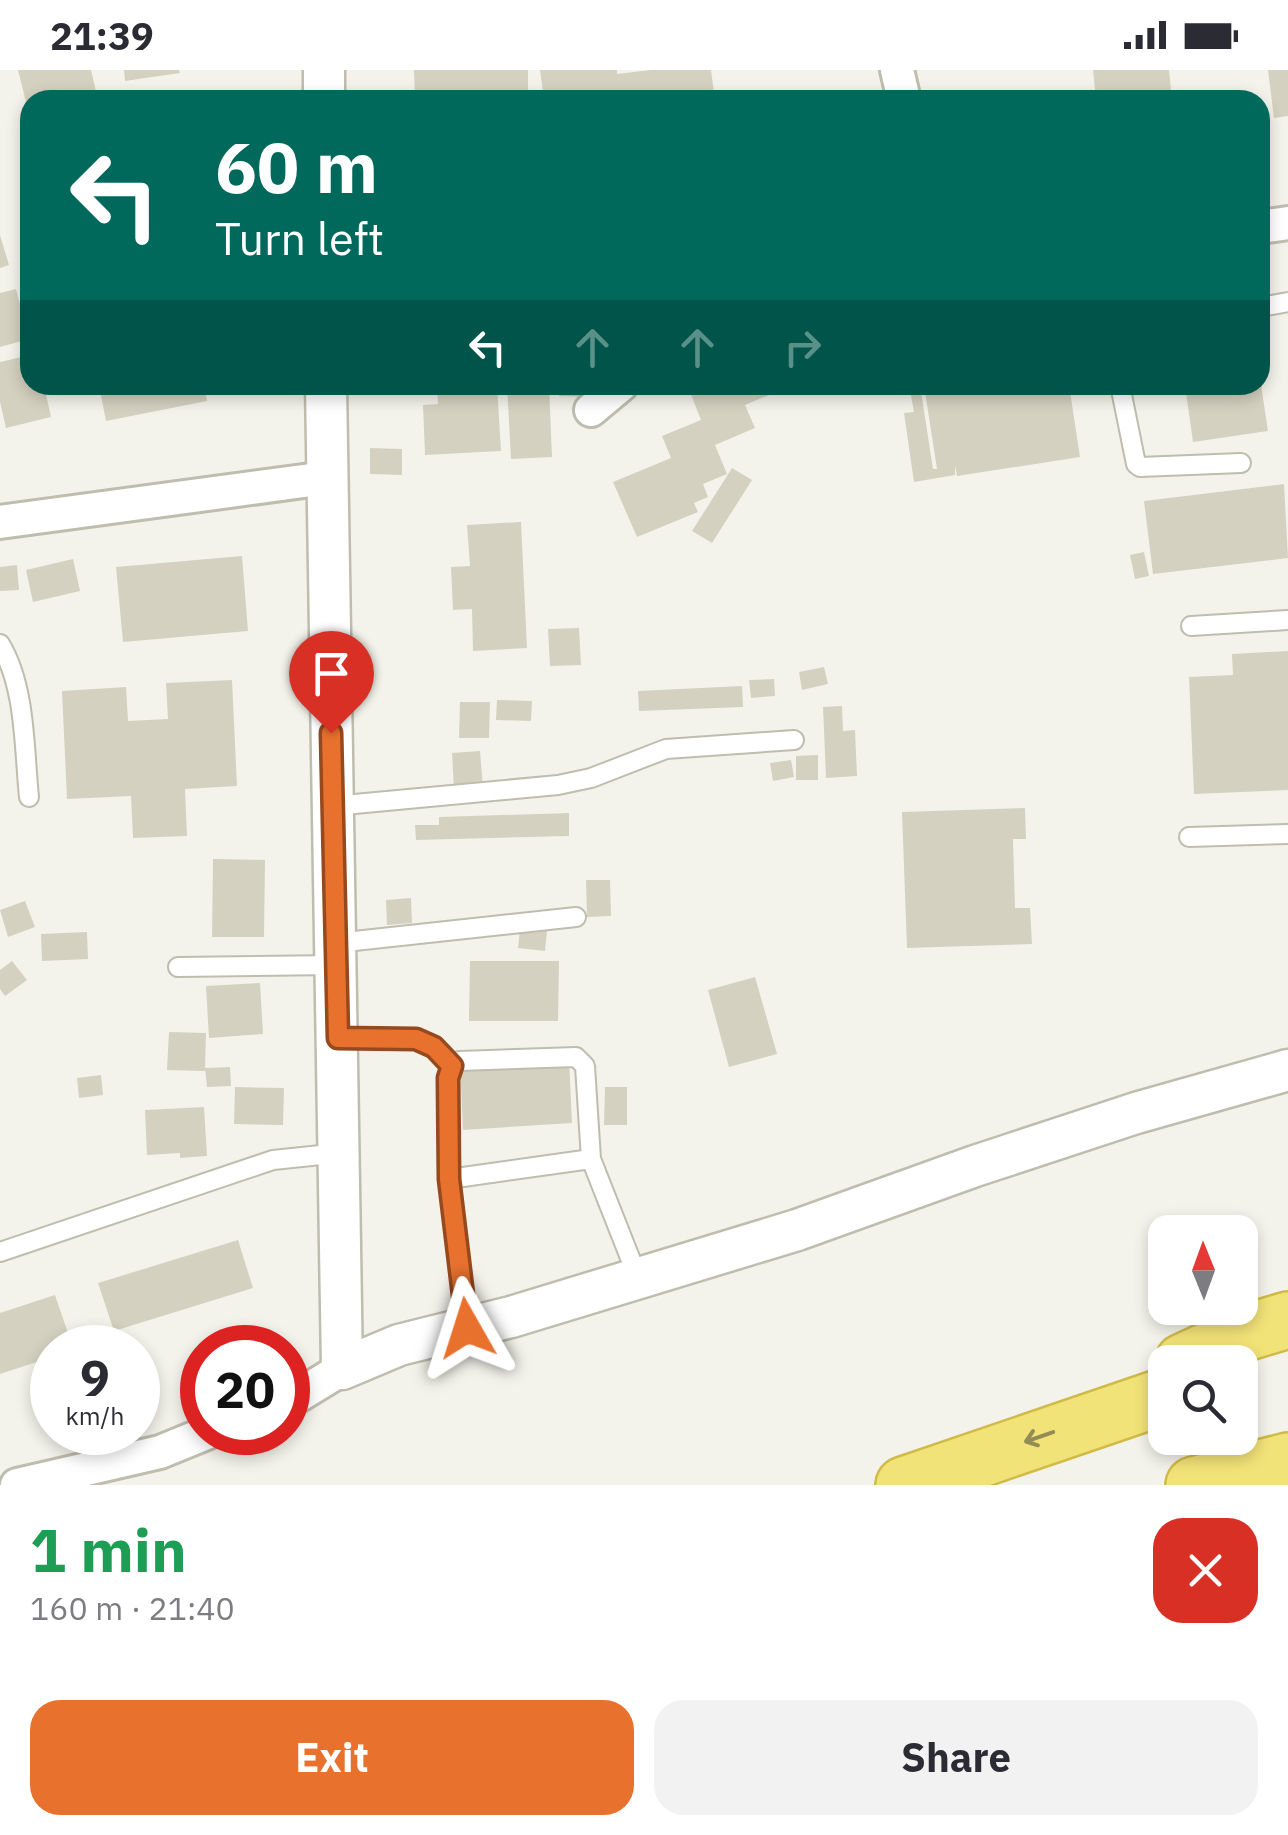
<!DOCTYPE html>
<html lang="en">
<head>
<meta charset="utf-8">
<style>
  :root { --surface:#fff; --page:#f2f2f3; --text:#2b2b33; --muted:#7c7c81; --accent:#e8712e }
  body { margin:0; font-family:"IBM Plex Sans",sans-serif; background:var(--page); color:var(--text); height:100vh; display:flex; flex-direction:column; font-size:38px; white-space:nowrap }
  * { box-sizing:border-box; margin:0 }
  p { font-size:32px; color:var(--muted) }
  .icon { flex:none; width:55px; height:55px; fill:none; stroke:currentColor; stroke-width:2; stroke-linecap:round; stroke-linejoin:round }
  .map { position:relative; height:1415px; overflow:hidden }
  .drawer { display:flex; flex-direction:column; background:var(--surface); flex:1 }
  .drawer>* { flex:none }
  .top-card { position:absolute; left:20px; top:20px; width:1250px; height:305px; border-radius:30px; box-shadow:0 5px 15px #0003; background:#00695c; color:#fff; overflow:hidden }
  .needle { width:65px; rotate:359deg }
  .controls { position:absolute; left:1148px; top:1145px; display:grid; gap:20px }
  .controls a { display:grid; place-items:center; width:110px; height:110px; border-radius:20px; background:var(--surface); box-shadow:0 5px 15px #0003; font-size:50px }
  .speed { position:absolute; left:30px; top:1255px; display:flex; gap:20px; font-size:50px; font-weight:700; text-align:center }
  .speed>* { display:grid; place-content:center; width:130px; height:130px; border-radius:50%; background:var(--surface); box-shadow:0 5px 15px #0003; line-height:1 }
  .speed small { font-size:25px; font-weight:400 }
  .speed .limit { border:15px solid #d22; background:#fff; color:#111 }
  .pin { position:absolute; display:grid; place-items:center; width:85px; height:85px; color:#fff; margin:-102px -42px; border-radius:50% 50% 50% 0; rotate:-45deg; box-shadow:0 0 10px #0007 }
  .pin .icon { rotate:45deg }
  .me { position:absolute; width:110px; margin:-55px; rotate:354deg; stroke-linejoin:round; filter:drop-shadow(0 0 8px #0008) }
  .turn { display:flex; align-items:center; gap:35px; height:210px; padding:0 30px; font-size:45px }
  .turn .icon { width:130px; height:130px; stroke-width:2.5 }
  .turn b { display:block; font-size:70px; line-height:85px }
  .lanes { display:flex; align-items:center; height:95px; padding:0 30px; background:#0003; justify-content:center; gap:50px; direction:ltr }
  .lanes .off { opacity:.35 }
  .round { display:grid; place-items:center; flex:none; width:105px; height:105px; border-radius:30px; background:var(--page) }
  .overview { display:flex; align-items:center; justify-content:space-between; height:170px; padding:0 30px }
  h1 { font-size:60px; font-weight:700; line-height:75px; color:#1e9e55 }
  .button { display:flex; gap:20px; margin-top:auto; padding:20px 30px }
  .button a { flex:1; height:115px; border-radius:30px; background:var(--accent); color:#fff; font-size:40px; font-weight:700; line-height:115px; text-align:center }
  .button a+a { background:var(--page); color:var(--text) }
  .status { display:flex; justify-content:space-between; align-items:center; height:70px; padding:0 50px; background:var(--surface); direction:ltr }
  .status svg { height:28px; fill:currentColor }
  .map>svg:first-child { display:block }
</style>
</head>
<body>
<div class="status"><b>21:39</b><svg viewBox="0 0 49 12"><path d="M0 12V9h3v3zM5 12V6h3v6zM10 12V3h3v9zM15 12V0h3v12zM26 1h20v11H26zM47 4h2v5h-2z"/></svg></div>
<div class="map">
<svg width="1288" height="1415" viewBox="0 0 1288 1415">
  <rect width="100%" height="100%" fill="#f4f3eb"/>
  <!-- building -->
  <path fill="#d5d1c1" d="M18 0H91L98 30H30L29 44Z
    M124 0H179L180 3 125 11Z
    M414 0H528V30H415Z
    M540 0H617V4L651 0H711L715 30H544Z
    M1093 0H1169L1172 30H1096Z
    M1268 0H1288V46L1274 48Z
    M0 165 9 195 0 198Z
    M16 219 29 269 0 277V223Z
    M30 285V315H44L51 347 6 358 0 332V292Z
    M99 315H204L207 331 106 351Z
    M437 315H497L501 381 425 385 423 335 438 334Z
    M507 315H549L552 387 511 389Z
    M559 315H600V327L559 326Z
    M707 315H793L745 335 755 358 715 375 727 404 703 414 708 427 694 433 698 442 637 467 613 412 671 388 662 366 701 350 690 322Z
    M909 315H920L933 399H937L924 315H1069L1080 387 957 406 955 395V405L914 412 904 343 914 342Z
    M1185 315H1261L1268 361 1193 372Z
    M370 378 402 379V405L370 404Z
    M732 398 752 410 712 473 692 461Z
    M1284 414 1288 488 1153 504 1144 431Z
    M521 452 527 578 473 581 472 539 453 540 451 497 470 496 467 455Z
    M1144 482 1149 506 1135 509 1130 485Z
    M242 486 248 561 123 572 116 497Z
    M73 489 80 521 33 532 26 500Z
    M17 495 19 520 0 521V497Z
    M579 558 581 595 550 596 548 559Z
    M1288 581V720L1194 724 1189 607 1233 605 1232 584Z
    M824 597 828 614 802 620 799 602Z
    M774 609 775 626 751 628 749 610Z
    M232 610 237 716 185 719 187 766 133 768 131 726 67 729 62 621 126 617 128 651 168 649 166 613Z
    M742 616 743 637 639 641 638 621Z
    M497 630 532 631 531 651 496 650Z
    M460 632H490L489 668H459Z
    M842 636 843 661 855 660 857 706 826 708 823 637Z
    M480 681 483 717 454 719 452 683Z
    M818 685V710H796V686Z
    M791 690 794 707 773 711 770 693Z
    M1025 738 1026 769H1013L1015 838H1030L1032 874 907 878 902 742Z
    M569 743V766L416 770 415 755H439V747Z
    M213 789 265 790 264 867H212Z
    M586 810H610L611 846 587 847Z
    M411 828 412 853 387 855 386 830Z
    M25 831 35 857 8 867 0 840Z
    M520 859 547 861 545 881 518 878Z
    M87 862 88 889 42 891 41 864Z
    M12 891 27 910 5 926 0 919V900Z
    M470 891H559L558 951H469Z
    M755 907 777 984 729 997 708 920Z
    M260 913 263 964 209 968 206 916Z
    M169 962 206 963 205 1001 167 1000Z
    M569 988 572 1053 463 1060 460 995Z
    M230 997 231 1016 207 1017 205 998Z
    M101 1005 103 1025 79 1028 77 1008Z
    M235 1017 284 1018 283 1055 234 1054Z
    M605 1017H627V1055H604Z
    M204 1037 207 1086 180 1088V1083L147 1085 145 1040Z
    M238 1170 253 1218 114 1261 98 1213Z
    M55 1225 73 1278H52V1287L0 1304V1243Z"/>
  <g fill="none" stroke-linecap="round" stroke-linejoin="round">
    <defs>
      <path id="service" d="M1266 236 1288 232
        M1120 315 1136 394 1140 397 1241 393
        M1191 556 1288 550
        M0 574C26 617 24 679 29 727
        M333 736 558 715 591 708 666 679 794 670
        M1189 767 1288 764
        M336 873 576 847
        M178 897 336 895
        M338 968 416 969 434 977 452 996
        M449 1109 448 1008 452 996 459 991 576 987 585 996 591 1089
        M0 1182 273 1090 340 1083
        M467 1258 449 1109 591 1089 638 1208"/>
      <path id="minor" d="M897 0 904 30
        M1260 157 1288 153
        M591 340 621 315
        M0 452 326 408
        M288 1332 342 1299
        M17 1415 160 1382 209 1362"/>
      <path id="tertiary" d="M324 0V30
        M326 315 342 1299 399 1275 511 1247 797 1160 975 1096 1136 1043 1288 1000"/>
      <path id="motorway" d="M1183 1292 1248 1262 1288 1250
        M904 1415 1165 1326
        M1194 1415 1288 1391"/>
    </defs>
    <!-- service casing -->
    <use href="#service" stroke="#bfbdae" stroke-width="22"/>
    <!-- minor casing -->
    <use href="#minor" stroke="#bfbdae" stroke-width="38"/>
    <!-- tertiary casing -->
    <use href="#tertiary" stroke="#bfbdae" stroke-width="45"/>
    <!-- motorway casing -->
    <use href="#motorway" stroke="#d1bb48" stroke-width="60"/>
    <!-- service -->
    <use href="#service" stroke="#fff" stroke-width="18"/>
    <!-- minor -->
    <use href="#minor" stroke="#fff" stroke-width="32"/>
    <!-- tertiary -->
    <use href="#tertiary" stroke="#fff" stroke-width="40"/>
    <!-- motorway -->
    <use href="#motorway" stroke="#f2e378" stroke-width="55"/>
  </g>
  <!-- one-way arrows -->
  <defs><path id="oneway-shaft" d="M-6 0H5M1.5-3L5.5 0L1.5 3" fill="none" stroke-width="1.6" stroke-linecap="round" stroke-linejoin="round" transform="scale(2.5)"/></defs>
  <use stroke="#948c55" href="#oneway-shaft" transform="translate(1039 1367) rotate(161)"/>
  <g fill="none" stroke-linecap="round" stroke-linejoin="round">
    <defs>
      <path id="route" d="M331 663 338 968 416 969 434 977 452 996 448 1008 449 1109 467 1258"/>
    </defs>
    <!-- route casing -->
    <use href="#route" stroke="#97491e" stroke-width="25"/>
    <!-- route -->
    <use href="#route" stroke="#e8712e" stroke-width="18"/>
  </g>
</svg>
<div class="controls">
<a><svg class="needle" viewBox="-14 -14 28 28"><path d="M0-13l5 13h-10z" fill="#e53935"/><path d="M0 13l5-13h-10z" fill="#7c7c81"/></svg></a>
<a><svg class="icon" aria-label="search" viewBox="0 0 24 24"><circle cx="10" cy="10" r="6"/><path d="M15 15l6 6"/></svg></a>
</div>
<div class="speed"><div>9<small>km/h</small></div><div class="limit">20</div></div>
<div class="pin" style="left:331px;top:663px;background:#d93025"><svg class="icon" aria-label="arrive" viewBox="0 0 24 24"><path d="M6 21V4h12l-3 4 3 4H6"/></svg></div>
<svg class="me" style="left:467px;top:1258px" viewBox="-20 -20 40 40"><path d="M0-17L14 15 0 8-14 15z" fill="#e8712e" stroke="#fff" stroke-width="4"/></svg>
<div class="top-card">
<div class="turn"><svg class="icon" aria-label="left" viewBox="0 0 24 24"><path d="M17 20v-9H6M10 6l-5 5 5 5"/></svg><div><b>60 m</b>Turn left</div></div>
<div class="lanes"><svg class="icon" aria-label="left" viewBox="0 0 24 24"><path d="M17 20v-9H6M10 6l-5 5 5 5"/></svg><svg class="icon off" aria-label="ahead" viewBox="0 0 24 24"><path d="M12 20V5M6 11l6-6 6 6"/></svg><svg class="icon off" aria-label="ahead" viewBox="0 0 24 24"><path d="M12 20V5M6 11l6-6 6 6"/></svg><svg class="icon off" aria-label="right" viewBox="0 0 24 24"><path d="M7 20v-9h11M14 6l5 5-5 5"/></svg></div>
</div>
</div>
<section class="drawer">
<div class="overview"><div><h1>1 min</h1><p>160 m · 21:40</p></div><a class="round" style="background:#d93025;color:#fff"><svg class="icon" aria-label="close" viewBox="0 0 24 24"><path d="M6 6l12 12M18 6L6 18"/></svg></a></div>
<div class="button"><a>Exit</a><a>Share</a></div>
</section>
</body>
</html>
